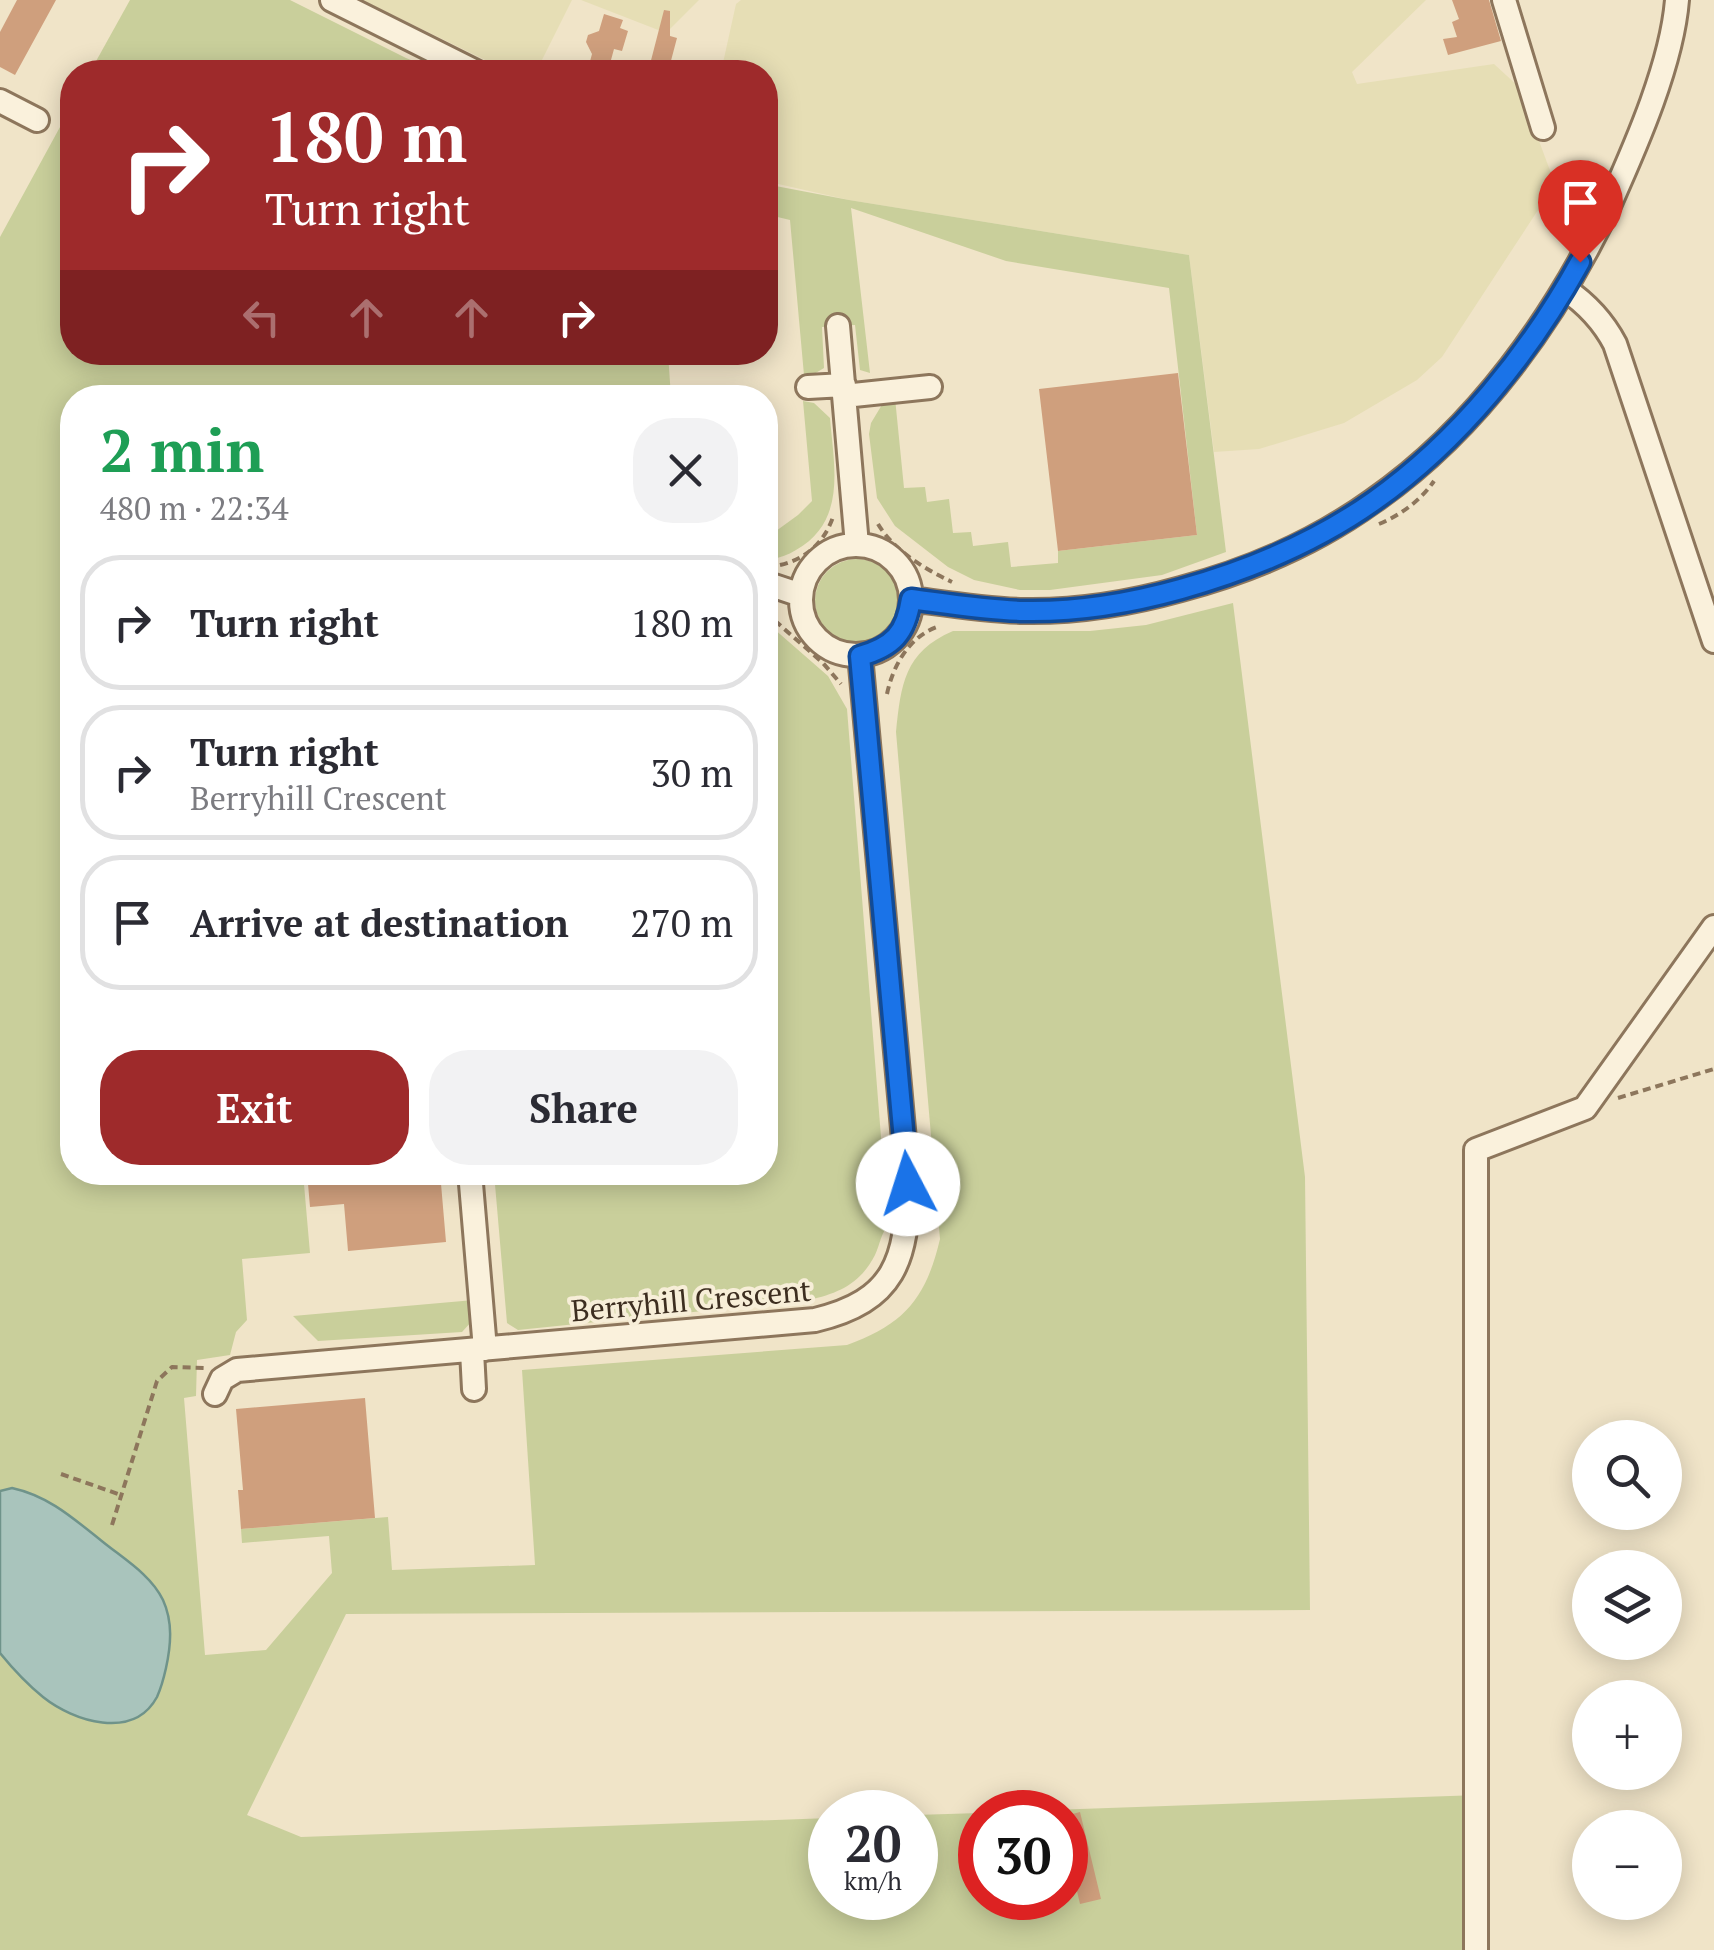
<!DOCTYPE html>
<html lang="en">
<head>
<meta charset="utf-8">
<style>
  :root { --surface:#fff; --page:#f2f2f3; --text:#2b2b33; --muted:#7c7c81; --line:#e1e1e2; --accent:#9e2a2b }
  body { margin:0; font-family:"PT Serif",serif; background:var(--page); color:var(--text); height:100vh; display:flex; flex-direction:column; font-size:38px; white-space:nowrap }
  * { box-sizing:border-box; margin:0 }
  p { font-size:32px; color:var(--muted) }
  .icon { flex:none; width:55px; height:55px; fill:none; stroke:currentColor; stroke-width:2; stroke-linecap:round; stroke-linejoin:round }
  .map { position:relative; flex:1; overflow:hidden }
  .panel { position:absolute; left:60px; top:385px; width:718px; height:800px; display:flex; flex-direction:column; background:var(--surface); border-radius:40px; box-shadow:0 5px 25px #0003 }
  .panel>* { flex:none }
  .hud { position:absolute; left:60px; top:60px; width:718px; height:305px; border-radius:40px; box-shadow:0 5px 25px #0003; background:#9e2a2b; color:#fff; overflow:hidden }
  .controls { position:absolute; left:1572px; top:1420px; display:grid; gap:20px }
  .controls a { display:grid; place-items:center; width:110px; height:110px; border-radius:50%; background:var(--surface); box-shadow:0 5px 25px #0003; font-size:50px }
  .speed { position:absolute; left:808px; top:1790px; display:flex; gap:20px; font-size:50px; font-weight:700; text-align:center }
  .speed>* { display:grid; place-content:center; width:130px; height:130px; border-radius:50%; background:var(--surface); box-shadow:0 5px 25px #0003; line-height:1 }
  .speed small { font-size:25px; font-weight:400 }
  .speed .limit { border:15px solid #d22; background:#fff; color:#111 }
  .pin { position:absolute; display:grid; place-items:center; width:85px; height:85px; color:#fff; margin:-102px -42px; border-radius:50% 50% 50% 0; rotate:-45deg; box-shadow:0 0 10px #0007 }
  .pin .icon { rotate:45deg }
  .me { position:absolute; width:110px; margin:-55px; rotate:355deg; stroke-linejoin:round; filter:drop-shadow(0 0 8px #0008) }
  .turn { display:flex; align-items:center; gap:35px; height:210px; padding:0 40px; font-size:45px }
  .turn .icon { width:130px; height:130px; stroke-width:2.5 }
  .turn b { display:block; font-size:70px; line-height:85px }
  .lanes { display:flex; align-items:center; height:95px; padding:0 40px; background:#0003; justify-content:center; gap:50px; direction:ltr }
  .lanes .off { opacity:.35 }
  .round { display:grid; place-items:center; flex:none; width:105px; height:105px; border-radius:40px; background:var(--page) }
  .overview { display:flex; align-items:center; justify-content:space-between; height:170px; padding:0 40px }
  h1 { font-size:60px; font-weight:600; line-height:75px; color:#1e9e55 }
  .button { display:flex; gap:20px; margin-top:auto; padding:20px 40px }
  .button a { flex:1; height:115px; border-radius:40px; background:var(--accent); color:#fff; font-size:40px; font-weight:600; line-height:115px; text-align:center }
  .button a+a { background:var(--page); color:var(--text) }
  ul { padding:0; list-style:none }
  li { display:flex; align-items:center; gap:30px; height:135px; margin:0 20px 15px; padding:0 20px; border:5px solid var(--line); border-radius:40px }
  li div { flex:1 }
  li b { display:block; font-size:38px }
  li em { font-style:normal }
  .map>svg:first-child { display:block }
</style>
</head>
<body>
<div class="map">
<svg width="1714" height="1950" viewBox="0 0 1714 1950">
  <rect width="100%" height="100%" fill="#f0e4c8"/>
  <!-- farmland -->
  <path fill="#e6deb5" d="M362 0H572L536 72H510Z
    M581 0H699L666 33Z
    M741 0H1426L1352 72 1357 84 1494 64 1519 87 1555 184 1442 357 1417 380 1344 423 1259 449 1214 452 1189 255 849 200 765 181V72H721L736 4Z"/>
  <!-- green -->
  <path fill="#c9cf9b" d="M130 0H290L406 58 440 72H90Z
    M72 105V352L668 353 671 397 72 398V1172L303 1173 310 1253 242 1259 247 1320 236 1332 230 1355 197 1360 196 1396 184 1398 205 1655 266 1650 332 1573 329 1536 242 1543 241 1529 388 1517 392 1570 535 1565 522 1370 847 1345C905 1324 926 1298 940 1239L896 732C901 685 904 652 953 631H1090L1146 625 1233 603 1305 1177 1310 1610 346 1614 247 1815 301 1837 830 1818V1898H915V1815L980 1813V1898H1065V1812H992L1479 1795 1481 1950H0V237Z
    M765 184 849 200 1189 255 1226 552 1162 575 1050 590H1020L974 580 948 567 895 526 877 498 869 434 871 423 883 403 895 398 904 488 925 487 927 502 949 499 953 533 971 532 973 546 1008 542 1011 567 1058 563V551L1197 535 1169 288 1006 261 851 208 870 373 860 370 855 325 822 327 824 368 814 374 804 375 790 220 765 214Z
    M803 401 814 403 830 418C834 467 847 521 796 550 786 556 776 560 765 558V539L798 515 812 501Z
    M815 601a42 42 0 1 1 84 0a42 42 0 1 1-84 0Z
    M765 624 773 628 828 676 847 709 888 1225C881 1234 880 1244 875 1255 860 1284 839 1293 809 1300L518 1330 507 1323 494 1173 765 1172Z
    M474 1300 473 1320 462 1332 318 1341 293 1316Z"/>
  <!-- water -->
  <path fill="#a9c4bc" stroke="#6f938a" stroke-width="2.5" d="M12 1488C49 1496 74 1519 103 1542 124 1559 151 1575 163 1600 173 1622 171 1645 166 1668 164 1677 161 1688 157 1697 133 1741 73 1721 43 1697 27 1684 13 1669 0 1653V1491Z"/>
  <!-- building -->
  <path fill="#cf9f7d" d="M17 0H56L15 75 0 67V32Z
    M1452 0H1489L1501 41 1448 55 1443 39 1457 37 1452 22 1459 19Z
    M664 10 670 11V36L677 38 668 72H648Z
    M604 14 623 20 620 28 628 31 622 51 614 49 608 71 589 65 592 54 586 42 588 35 599 31Z
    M1178 373 1197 535 1058 551 1039 389Z
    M307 1172H440L446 1242 348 1251 344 1204 310 1207Z
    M365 1398 375 1518 241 1529 238 1490H243L236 1409Z
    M1080 1812 1101 1899 1080 1904 1065 1840V1816Z"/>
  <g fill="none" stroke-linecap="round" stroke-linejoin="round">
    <defs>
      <path id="minor" d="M332 0 476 72
        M1504 0 1543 128
        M0 101 37 120
        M1565 289C1587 304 1603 321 1615 344L1714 641
        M838 326 857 545
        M808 387 844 385
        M844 396 930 387
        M801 600a55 55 0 1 1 110 0a55 55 0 1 1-110 0Z
        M765 583 801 595
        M911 599C949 604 986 610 1024 611 1077 612 1131 603 1181 589 1249 571 1316 542 1373 501 1477 429 1558 315 1611 201 1637 143 1672 63 1677 0
        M470 1172 485 1349
        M472 1351 474 1389
        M215 1394 222 1379 237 1370 815 1320C895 1301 907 1260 908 1184L860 655
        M1476 1950V1150L1585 1108 1714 927"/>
    </defs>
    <!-- minor casing -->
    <use href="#minor" stroke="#8d765c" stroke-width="28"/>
    <!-- path -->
    <path stroke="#8d765c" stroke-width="4" stroke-dasharray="8 5" stroke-linecap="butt" d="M878 524C894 551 925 569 952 582
      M1379 524C1401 515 1421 500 1434 481
      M780 565C806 559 824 543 833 517
      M765 612 823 663 841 684
      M887 694C893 665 910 635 940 626
      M1618 1098 1714 1069
      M61 1474 121 1495
      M112 1525 157 1381 172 1367 206 1368"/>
    <!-- minor -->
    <use href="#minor" stroke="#faf1dc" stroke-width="22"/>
  </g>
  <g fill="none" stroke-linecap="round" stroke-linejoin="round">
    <defs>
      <path id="route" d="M908 1184 860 656C893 647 906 633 911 599 949 604 986 610 1024 611 1077 612 1131 603 1181 589 1249 570 1316 542 1374 501 1459 441 1530 353 1580 262"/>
    </defs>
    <!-- route casing -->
    <use href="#route" stroke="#114b97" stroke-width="25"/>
    <!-- route -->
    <use href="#route" stroke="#1a73e8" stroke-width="18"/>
  </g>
  <g text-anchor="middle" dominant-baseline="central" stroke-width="8" stroke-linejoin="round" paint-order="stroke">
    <!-- street labels -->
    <g font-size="30" fill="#3d2e20" stroke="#f7eed8">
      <text transform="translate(691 1300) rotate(-5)">Berryhill Crescent</text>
    </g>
  </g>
</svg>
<div class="controls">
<a><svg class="icon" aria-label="search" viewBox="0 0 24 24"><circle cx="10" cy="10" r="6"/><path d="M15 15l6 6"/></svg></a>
<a><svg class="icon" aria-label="layers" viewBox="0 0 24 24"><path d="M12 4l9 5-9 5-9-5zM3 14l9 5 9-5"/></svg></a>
<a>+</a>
<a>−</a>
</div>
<div class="speed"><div>20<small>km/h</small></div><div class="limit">30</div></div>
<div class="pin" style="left:1580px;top:262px;background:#d93025"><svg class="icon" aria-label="arrive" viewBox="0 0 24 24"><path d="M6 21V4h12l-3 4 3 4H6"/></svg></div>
<svg class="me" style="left:908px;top:1184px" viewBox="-20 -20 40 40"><circle r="19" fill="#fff"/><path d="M0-13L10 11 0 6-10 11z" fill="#1a73e8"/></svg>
<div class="hud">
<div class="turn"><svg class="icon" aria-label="right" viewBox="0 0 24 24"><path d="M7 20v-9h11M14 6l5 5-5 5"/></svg><div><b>180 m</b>Turn right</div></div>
<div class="lanes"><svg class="icon off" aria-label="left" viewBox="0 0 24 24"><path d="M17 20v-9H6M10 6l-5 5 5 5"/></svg><svg class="icon off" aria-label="ahead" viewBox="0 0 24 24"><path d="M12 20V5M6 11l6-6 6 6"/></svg><svg class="icon off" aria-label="ahead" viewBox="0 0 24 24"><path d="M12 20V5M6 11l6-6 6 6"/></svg><svg class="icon" aria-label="right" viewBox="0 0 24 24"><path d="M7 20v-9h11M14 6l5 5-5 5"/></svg></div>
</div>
<section class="panel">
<div class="overview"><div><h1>2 min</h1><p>480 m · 22:34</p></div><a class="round"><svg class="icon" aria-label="close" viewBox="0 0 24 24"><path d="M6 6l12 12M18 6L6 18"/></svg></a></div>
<ul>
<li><svg class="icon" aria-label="right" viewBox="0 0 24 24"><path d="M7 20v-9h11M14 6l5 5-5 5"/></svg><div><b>Turn right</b></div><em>180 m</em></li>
<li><svg class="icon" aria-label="right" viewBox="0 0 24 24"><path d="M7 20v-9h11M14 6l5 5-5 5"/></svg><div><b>Turn right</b><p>Berryhill Crescent</p></div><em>30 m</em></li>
<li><svg class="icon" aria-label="arrive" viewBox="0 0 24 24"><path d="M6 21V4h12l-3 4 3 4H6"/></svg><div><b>Arrive at destination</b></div><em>270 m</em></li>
</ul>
<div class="button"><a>Exit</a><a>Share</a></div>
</section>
</div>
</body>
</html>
